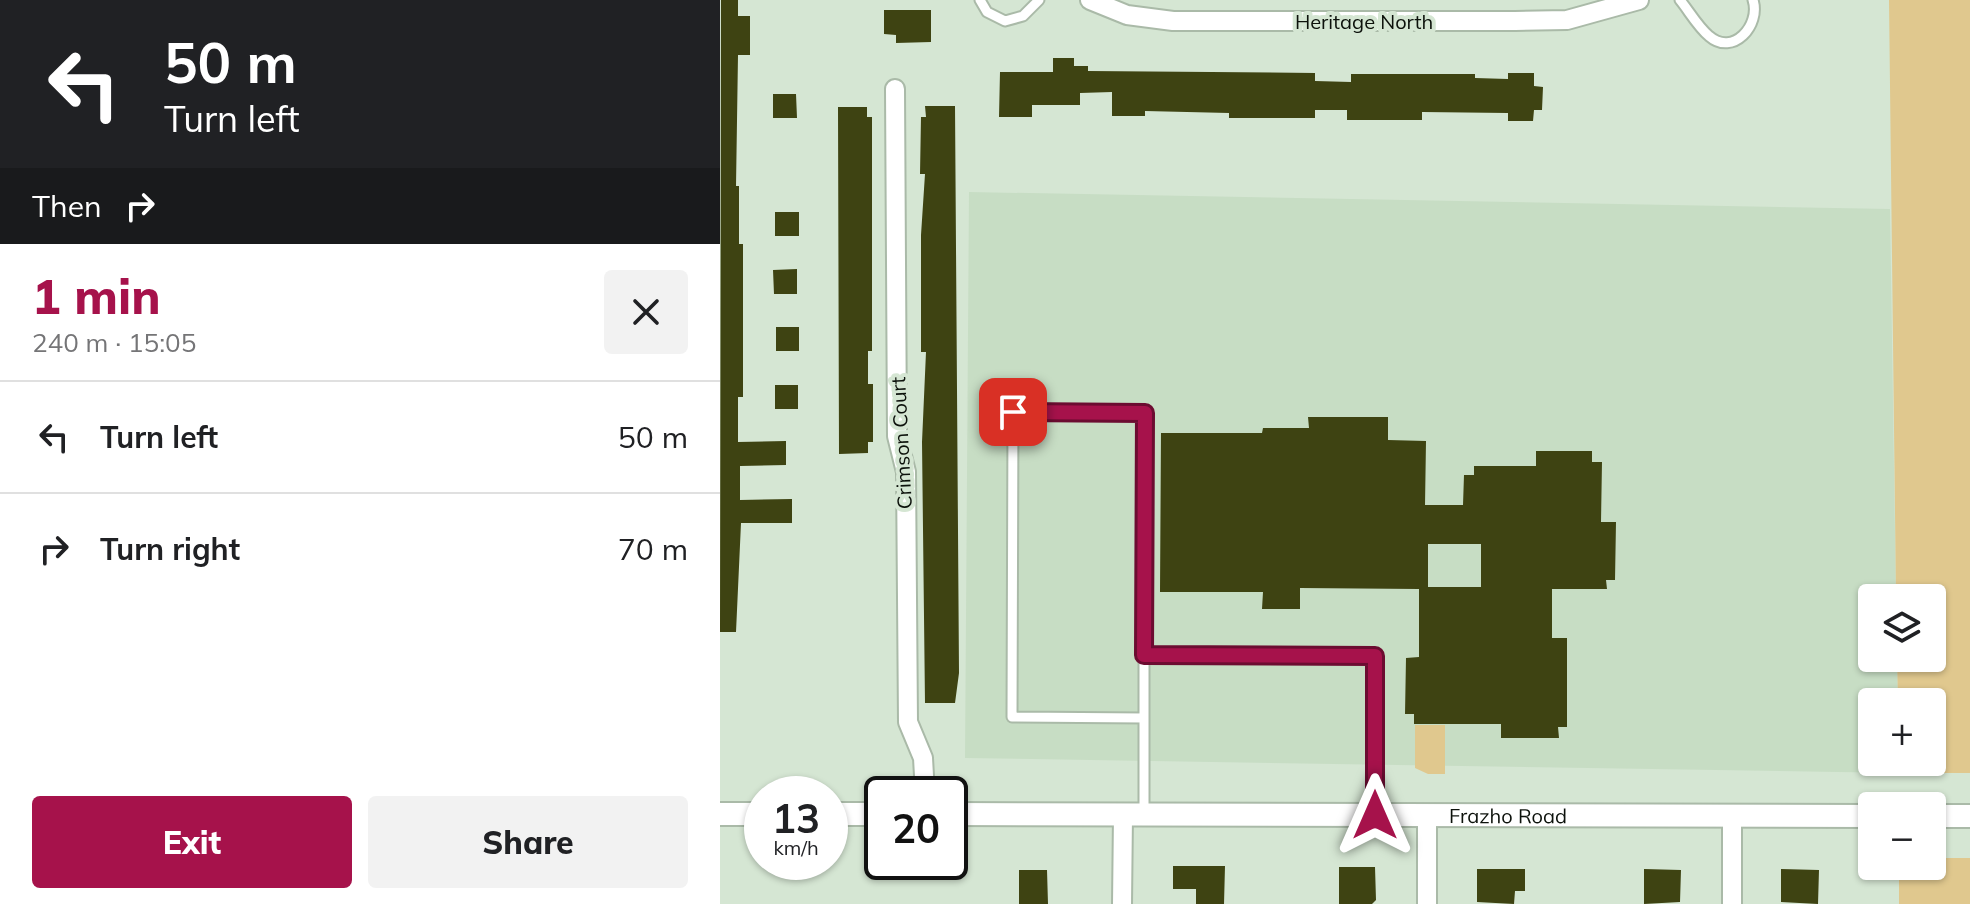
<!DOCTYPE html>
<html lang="en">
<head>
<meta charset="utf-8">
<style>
  :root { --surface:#fff; --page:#f2f2f2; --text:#202124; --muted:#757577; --line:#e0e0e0; --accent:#a6124b }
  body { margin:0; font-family:Mulish,sans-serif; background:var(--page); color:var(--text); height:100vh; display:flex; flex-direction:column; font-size:30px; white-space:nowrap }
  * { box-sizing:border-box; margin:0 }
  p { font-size:26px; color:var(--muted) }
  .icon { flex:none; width:44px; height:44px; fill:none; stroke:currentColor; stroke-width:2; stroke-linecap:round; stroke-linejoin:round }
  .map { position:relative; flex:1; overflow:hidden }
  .panel { display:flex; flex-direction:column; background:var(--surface); width:720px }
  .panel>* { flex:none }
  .top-card { background:#202124; color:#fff; overflow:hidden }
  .buttons { position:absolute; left:1138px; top:584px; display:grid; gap:16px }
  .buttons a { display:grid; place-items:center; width:88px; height:88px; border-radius:8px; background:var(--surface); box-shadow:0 2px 6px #0004; font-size:40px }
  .speed { position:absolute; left:24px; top:776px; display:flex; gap:16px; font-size:40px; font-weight:700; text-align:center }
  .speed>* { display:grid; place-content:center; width:104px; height:104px; border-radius:50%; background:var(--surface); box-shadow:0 2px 6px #0004; line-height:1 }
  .speed small { font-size:20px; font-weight:400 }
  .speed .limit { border:4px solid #111; border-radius:12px; background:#fff; color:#111 }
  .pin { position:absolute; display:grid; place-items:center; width:68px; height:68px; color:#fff; margin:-34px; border-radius:16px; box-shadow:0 4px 12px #0006 }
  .me { position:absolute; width:88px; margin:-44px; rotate:0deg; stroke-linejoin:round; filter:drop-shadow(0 0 6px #0008) }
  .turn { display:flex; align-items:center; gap:28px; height:168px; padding:0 32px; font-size:36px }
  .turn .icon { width:104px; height:104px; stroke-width:2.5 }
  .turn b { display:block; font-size:56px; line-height:68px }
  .then { display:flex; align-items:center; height:76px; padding:0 32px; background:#0003; gap:16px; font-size:30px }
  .round { display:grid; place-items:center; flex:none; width:84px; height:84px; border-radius:8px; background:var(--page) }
  .overview { display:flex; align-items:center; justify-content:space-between; height:136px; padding:0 32px }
  h1 { font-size:48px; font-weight:800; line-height:60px; color:var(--accent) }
  .primary-button { display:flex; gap:16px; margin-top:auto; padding:16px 32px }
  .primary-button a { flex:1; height:92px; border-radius:8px; background:var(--accent); color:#fff; font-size:32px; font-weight:800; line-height:92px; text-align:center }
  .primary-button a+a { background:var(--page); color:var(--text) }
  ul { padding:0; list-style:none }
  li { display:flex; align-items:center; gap:24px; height:112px; padding:0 32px; border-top:2px solid var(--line) }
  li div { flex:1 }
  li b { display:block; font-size:30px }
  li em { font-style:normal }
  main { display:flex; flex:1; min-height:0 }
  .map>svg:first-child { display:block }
</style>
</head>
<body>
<main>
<section class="panel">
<div class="top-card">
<div class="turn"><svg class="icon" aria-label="left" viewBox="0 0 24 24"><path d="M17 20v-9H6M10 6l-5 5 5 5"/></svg><div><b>50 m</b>Turn left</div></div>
<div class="then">Then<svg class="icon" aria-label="right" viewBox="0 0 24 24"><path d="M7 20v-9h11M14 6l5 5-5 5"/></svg></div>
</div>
<div class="overview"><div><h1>1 min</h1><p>240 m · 15:05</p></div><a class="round"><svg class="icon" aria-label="close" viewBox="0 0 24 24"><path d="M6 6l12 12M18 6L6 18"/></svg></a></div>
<ul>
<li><svg class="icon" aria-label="left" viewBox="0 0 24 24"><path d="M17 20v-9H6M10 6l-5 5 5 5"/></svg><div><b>Turn left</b></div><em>50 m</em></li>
<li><svg class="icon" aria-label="right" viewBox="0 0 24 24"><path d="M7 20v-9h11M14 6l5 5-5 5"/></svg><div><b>Turn right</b></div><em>70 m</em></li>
</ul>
<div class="primary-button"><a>Exit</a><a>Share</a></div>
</section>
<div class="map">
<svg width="1250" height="904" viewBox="0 0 1250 904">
  <rect width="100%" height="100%" fill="#d5e6d3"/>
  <!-- built -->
  <path fill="#c7ddc4" d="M249 192 1170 209 1176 598H1152V658H1177L1178 702H1152V762H1179V773L245 758Z"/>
  <!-- green -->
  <path fill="#e0c88e" d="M1169 0H1250V773H1179V762H1212V702H1178L1177 658H1212V598H1176Z
    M695 725H725V774H708L695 768Z
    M1212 858H1250V904H1179V866H1212Z"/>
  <!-- building -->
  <path fill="#3e4312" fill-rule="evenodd" d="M1 0H18V16H30V55H18L16 186H19V244H23V397H18V442L66 441V465L20 466V500L72 499V523H21L16 632H0Z
    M164 10H211V42L176 43V35L164 34Z
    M333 58H354V66H368V71L595 73V81L631 82V74H755V78L788 79V73H814V86L823 87 822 110H814L813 121H788V113L702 112V120H627V110H595V118H509V113L425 111V116H392V92L360 93V105H312V117H279L280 72H333Z
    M53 94H76L77 118H53Z
    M205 106H235L239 673 235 703H205L202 442 206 352H201V235L205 174H200L201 117H206Z
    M118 107H147V117H152V351H148V384H153V442H148V453L119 454Z
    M55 212H79V236H55Z
    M77 269V294H54L53 270Z
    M56 327H79V351H56Z
    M55 385H78V409H55Z
    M588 417H668V440L706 441 705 505H743L744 475H754V466H816V451H872V462H882L881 522H896L895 580H886L887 589H832V638H847V727H838L839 738H781V724H694V714H685L686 658 699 657V589L580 588V609H542L543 592H440L441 433H542L543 428H589ZM708 544H761V587H708Z
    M453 866H505L504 904H476V889H453Z
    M619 867H655L656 900 652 904H619Z
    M757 869H805V891H795L794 904 757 902Z
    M924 869 961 870 960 902 924 904Z
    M1061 869 1099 870 1098 904 1061 902Z
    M299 870H327L328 904H299Z"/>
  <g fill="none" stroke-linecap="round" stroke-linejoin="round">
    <defs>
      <path id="service" d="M260 0 267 12 285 21 303 16 319 0
        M960 0C969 11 978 27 989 36 1013 57 1041 25 1033 0
        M424 718 292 717 293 412 425 413 424 655
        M424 813V655L655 656V815"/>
      <path id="minor" d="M370 0 407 15 453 21H795L847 20 919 0
        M175 89 177 436 186 472 188 722 203 758 205 794
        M707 816V904
        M1012 816V904
        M402 904 403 815"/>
      <g id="tertiary">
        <path d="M0 814H42"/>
        <path d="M110 814H162"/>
        <path id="s1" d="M230 814 1152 816"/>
        <path d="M1212 816H1250"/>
      </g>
    </defs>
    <!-- service casing -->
    <use href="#service" stroke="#aabaa8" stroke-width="13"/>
    <!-- minor casing -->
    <use href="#minor" stroke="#aabaa8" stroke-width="22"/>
    <!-- tertiary casing -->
    <use href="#tertiary" stroke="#aabaa8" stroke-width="26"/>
    <!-- service -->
    <use href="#service" stroke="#fff" stroke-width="9"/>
    <!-- minor -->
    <use href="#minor" stroke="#fff" stroke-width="18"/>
    <!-- tertiary -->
    <use href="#tertiary" stroke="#fff" stroke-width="22"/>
  </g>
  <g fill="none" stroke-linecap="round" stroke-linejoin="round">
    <defs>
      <path id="route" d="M293 412 425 413 424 655 655 656V815"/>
    </defs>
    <!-- route casing -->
    <use href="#route" stroke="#6c0c31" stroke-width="20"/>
    <!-- route -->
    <use href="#route" stroke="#a6124b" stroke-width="14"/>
  </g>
  <g text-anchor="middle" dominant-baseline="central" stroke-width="8" stroke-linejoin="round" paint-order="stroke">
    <!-- street labels -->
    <g font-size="20" fill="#0c110b" stroke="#d5e6d3">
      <text x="644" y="21">Heritage North</text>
      <text transform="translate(181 443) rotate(-93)">Crimson Court</text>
      <text stroke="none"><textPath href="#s1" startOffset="558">Frazho Road</textPath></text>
    </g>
  </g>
</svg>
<div class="buttons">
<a><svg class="icon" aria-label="layers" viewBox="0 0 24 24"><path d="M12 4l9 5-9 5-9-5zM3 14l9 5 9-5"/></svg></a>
<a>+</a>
<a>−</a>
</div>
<div class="speed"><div>13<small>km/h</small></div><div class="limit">20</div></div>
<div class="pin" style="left:293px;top:412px;background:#d93025"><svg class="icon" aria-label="arrive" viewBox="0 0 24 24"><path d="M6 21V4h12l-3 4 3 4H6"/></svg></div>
<svg class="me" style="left:655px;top:815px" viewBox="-20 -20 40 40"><path d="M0-17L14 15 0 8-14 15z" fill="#a6124b" stroke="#fff" stroke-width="4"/></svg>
</div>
</main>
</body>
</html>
